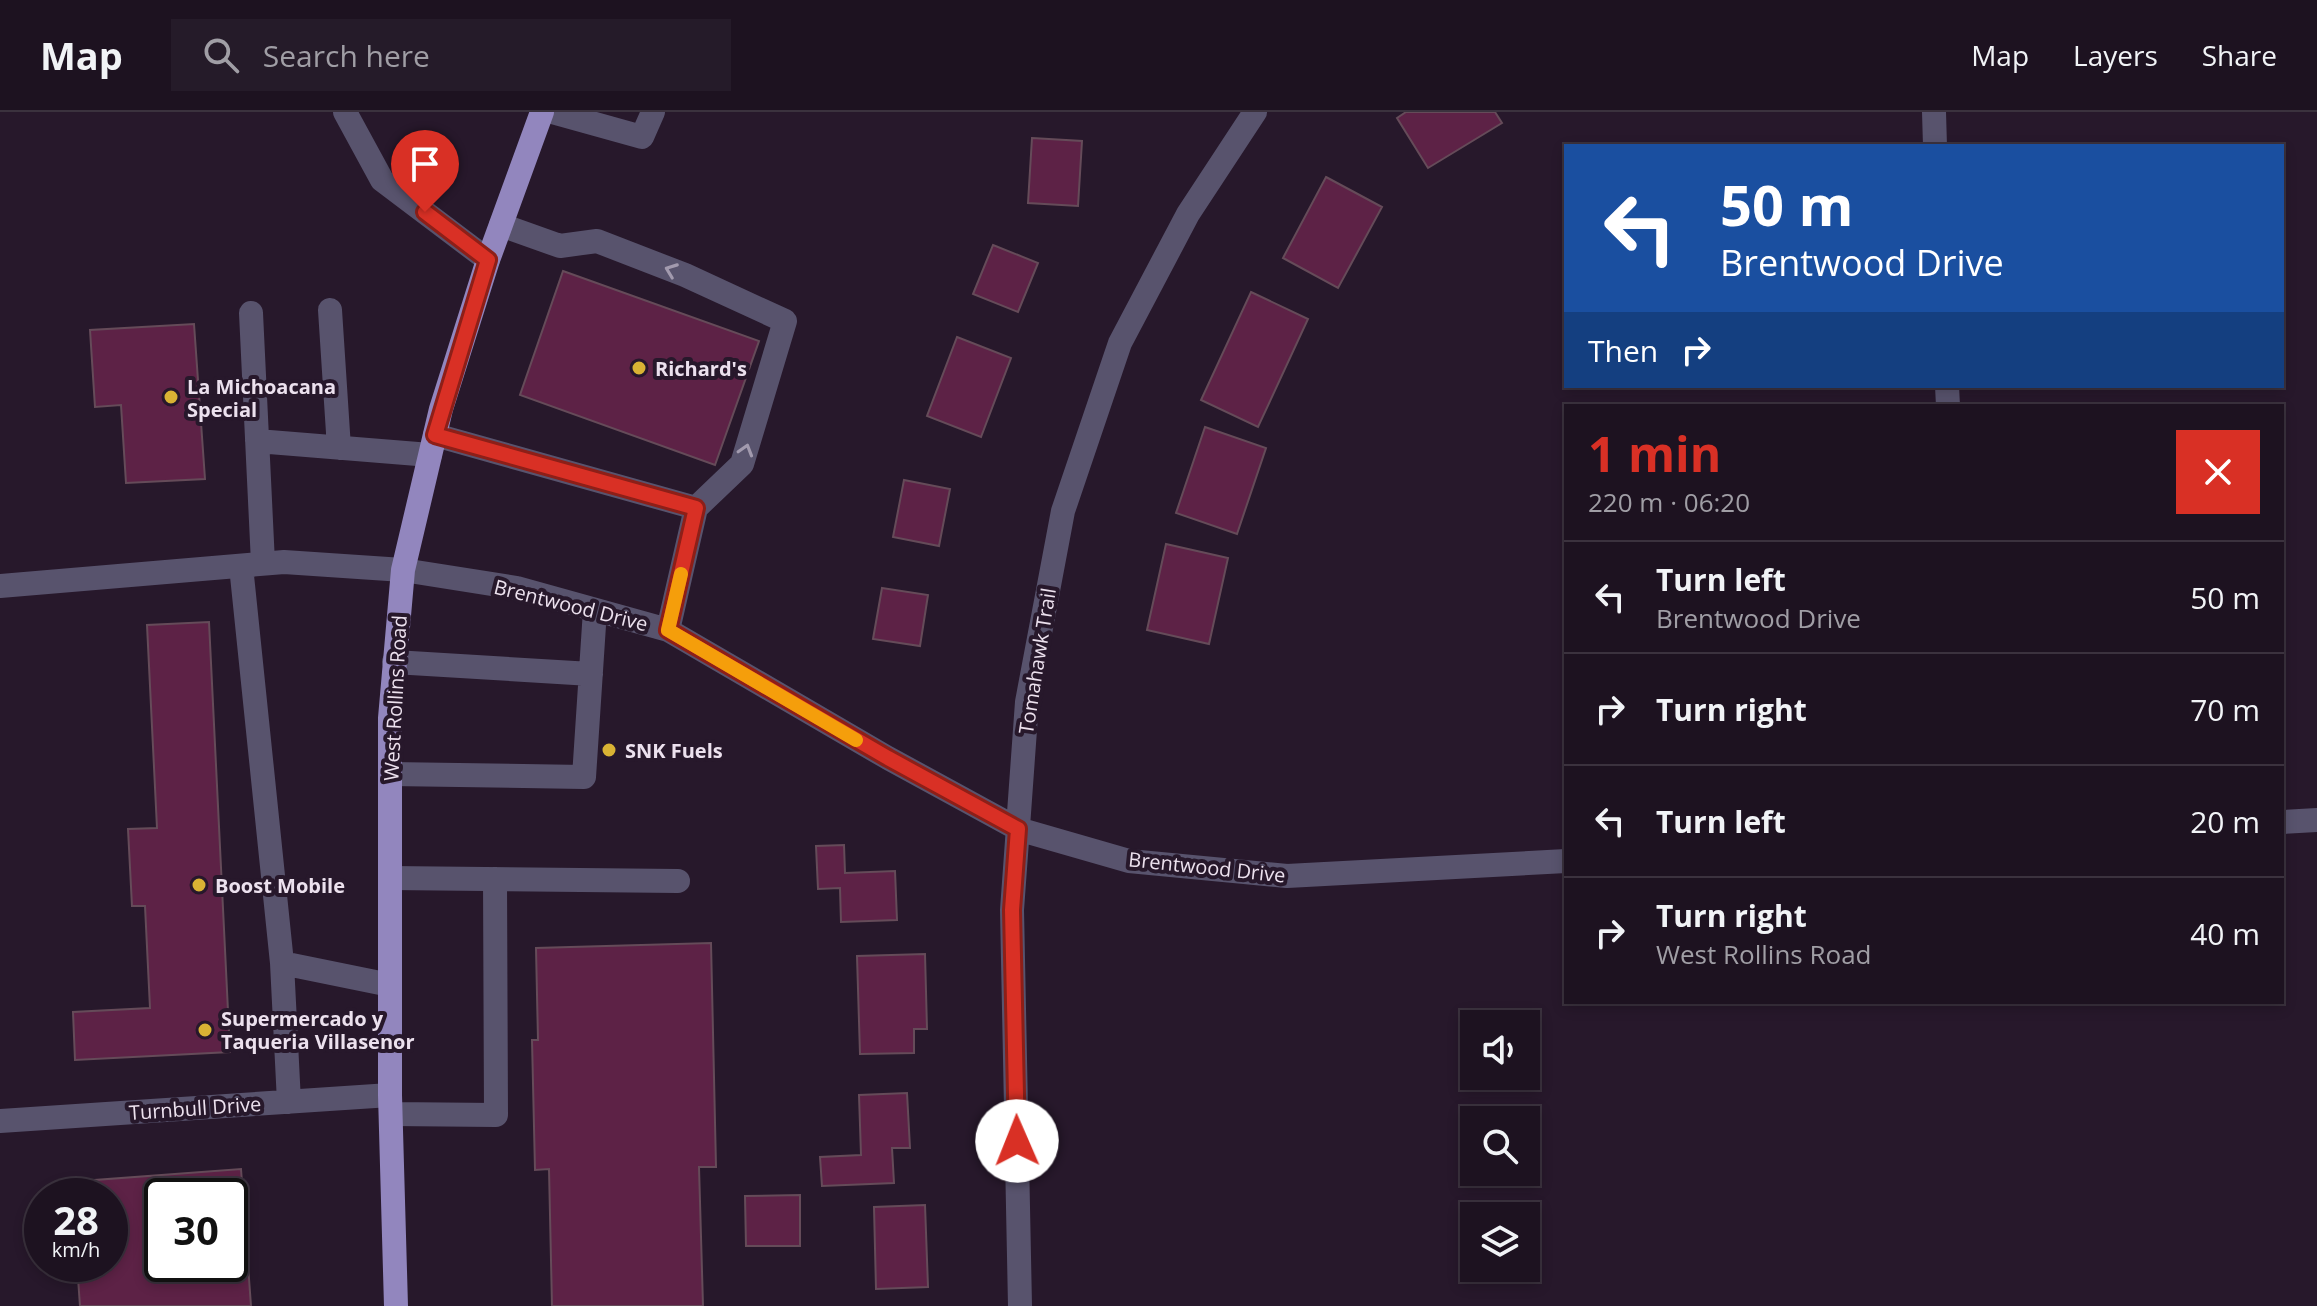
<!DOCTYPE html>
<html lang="en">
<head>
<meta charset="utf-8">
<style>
  :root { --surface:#1d1220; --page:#251b29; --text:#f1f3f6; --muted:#a09ea5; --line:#3b323e; --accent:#d93025 }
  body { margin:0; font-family:"Open Sans",sans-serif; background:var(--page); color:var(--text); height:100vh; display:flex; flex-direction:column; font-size:30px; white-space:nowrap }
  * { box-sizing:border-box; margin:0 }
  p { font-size:26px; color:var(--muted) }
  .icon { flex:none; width:44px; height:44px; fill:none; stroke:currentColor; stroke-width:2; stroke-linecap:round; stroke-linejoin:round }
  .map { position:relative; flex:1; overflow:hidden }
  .details { position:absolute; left:1564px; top:292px; width:720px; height:600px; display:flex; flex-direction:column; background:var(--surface); border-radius:0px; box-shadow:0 4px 12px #0003,0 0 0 2px var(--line) }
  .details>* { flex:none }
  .banner { position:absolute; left:1564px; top:32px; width:720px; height:244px; border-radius:0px; box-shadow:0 4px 12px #0003,0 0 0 2px var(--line); background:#1a4fa0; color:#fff; overflow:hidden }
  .tools { position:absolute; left:1460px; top:898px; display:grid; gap:16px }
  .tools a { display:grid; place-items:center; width:80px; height:80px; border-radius:0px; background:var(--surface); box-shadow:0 4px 12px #0003,0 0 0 2px var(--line); font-size:40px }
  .speed { position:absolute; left:24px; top:1066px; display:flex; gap:16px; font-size:40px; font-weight:700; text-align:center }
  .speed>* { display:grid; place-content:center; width:104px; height:104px; border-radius:50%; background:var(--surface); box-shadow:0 4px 12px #0003,0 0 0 2px var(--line); line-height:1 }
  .speed small { font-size:20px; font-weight:400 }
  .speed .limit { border:4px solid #111; border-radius:12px; background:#fff; color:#111 }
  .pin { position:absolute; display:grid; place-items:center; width:68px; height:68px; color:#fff; margin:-82px -34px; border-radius:50% 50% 50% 0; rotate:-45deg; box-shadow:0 0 8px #0007 }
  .pin .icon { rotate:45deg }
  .me { position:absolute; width:88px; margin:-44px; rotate:359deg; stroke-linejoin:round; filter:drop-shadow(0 0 6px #0008) }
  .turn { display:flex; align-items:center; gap:28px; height:168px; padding:0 24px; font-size:36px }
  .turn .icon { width:104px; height:104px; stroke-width:2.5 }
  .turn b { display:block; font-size:56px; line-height:68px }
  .then { display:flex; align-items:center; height:76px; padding:0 24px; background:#0003; gap:16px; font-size:30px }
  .round { display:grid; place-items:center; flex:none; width:84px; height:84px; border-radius:0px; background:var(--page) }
  .summary { display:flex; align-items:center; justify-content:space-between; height:136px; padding:0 24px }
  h1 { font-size:48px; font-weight:700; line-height:60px; color:var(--accent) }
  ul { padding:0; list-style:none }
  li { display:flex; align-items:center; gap:24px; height:112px; padding:0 24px; border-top:2px solid var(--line) }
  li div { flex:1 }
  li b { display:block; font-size:30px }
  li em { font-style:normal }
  header { display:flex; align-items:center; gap:48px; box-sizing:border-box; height:112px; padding:0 40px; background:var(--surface); border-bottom:2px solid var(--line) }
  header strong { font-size:38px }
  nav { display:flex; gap:44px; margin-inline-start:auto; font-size:28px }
  .search { width:560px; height:72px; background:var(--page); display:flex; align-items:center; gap:20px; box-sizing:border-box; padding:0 28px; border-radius:0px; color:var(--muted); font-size:30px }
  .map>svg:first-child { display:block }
</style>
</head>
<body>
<header>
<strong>Map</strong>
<div class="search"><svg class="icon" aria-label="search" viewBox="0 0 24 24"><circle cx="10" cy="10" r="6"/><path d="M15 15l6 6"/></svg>Search here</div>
<nav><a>Map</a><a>Layers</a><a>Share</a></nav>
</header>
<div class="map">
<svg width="2317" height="1194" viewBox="0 0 2317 1194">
  <rect width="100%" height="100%" fill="#27182b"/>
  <!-- building -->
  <path fill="#5d2246" stroke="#654b59" stroke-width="2" fill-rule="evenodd" d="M1406 0H1495L1502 11 1428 56 1397 6Z
    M1032 26 1082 29 1078 94 1028 91Z
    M1326 65 1382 95 1338 176 1283 146Z
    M993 133 1038 151 1018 200 973 182Z
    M563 159 759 229 715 353 520 283Z
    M1251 180 1308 207 1258 315 1201 288Z
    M194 212 205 367 126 371 121 293 95 295 90 218Z
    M957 225 1011 246 981 325 927 304Z
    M1205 315 1266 336 1237 422 1176 401Z
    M904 368 950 377 939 434 893 425Z
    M1166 432 1228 446 1209 532 1147 518Z
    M882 476 928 483 920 534 873 527Z
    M209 510 230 940 75 948 73 900 150 896 145 794H132L128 717 157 716 147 513Z
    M844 733 845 761 895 759 897 808 841 810 840 776 818 777 816 734Z
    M711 831 716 1055H699L703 1194H552L549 1057 535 1058 532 928H538L536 836Z
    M925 842 927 917H914V941L860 942 857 844Z
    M907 981 910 1036H892L894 1071 822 1074 820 1045 861 1043 859 983Z
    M241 1057 251 1194H80L77 1152H110V1084H96L95 1068ZM162 1084H230V1152H162Z
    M800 1083V1134H746L745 1084Z
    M925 1093 928 1175 876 1177 874 1095Z"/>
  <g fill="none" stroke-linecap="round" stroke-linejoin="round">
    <!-- minor -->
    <path stroke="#58536d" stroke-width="24" d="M345 0 382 68 488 148
      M552 0 642 25 653 0
      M1934 0 1935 34
      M501 113 560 134 597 129 685 163 785 209 742 352 696 396 668 518
      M330 198 339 336
      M251 201 263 451
      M1947 274 1948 294
      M435 323 696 396
      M257 329 430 343
      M241 454 282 851 289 990
      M0 474 284 450 403 458 517 476 668 518 888 646 1018 717 1129 749 1287 764 1566 749
      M394 550 591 562
      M390 662 584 665 595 498
      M2282 710 2317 708
      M390 766 678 769
      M282 851 390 873
      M391 1002 496 1003 495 767
      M0 1009 390 983
      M1020 1194 1012 798 1027 590 1063 399 1120 231 1188 102 1255 0"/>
    <!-- major -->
    <path stroke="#9286be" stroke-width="24" d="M396 1194 390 983V606L403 458 441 297 488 148 542 0"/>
  </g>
  <!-- one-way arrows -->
  <defs><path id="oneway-chevron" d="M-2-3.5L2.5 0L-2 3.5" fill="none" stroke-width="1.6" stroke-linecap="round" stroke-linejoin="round" transform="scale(2)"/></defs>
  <g stroke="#a29aae">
    <use href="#oneway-chevron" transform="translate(671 158) rotate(-159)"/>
    <use href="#oneway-chevron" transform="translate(746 338) rotate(-73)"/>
  </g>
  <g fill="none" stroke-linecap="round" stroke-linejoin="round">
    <defs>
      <path id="route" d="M425 100 488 148 435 323 696 396 668 518 888 646 1018 717 1012 798 1017 1029"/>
    </defs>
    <!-- route casing -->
    <use href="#route" stroke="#8d1f18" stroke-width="20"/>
    <!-- route -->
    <use href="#route" stroke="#d93025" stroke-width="14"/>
    <!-- slow -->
    <path stroke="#f59e0b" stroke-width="14" d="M681 462 668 518 856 628"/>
  </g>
  <!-- markers -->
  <g fill="#d9b334" stroke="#27182b" stroke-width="3">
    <circle cx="639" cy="256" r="8"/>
    <circle cx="171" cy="285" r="8"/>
    <circle cx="609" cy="638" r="8"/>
    <circle cx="199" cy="773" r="8"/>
    <circle cx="205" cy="918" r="8"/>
  </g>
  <g text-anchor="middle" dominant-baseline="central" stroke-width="8" stroke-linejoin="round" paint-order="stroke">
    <!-- poi labels -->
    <g font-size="20" font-weight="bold" fill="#ece1ee" stroke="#27182b" text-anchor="start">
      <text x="655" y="256">Richard's</text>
      <text x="187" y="274">La Michoacana<tspan x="187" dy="23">Special</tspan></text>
      <text x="625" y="638">SNK Fuels</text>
      <text x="215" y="773">Boost Mobile</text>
      <text x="221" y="906">Supermercado y<tspan x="221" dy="23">Taqueria Villasenor</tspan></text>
    </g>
    <!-- street labels -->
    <g font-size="20" fill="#ece1ee" stroke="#27182b">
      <text transform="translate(571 493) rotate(14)">Brentwood Drive</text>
      <text transform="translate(1037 549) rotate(-81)">Tomahawk Trail</text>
      <text transform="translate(395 586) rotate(-87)">West Rollins Road</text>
      <text transform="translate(1207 755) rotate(6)">Brentwood Drive</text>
      <text transform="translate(195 996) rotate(-4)">Turnbull Drive</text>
    </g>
  </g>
</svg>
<div class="tools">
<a><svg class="icon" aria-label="sound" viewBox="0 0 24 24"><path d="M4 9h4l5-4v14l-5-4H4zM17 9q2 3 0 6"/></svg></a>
<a><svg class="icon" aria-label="search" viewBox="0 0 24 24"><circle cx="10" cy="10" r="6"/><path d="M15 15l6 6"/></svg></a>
<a><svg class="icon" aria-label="layers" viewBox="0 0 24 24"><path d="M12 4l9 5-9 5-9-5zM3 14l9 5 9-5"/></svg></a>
</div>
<div class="speed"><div>28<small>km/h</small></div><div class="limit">30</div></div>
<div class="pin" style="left:425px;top:100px;background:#d93025"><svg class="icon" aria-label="arrive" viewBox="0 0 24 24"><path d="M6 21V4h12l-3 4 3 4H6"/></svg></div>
<svg class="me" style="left:1017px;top:1029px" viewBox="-20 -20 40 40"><circle r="19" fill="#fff"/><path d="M0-13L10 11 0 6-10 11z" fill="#d93025"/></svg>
<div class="banner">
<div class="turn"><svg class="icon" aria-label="left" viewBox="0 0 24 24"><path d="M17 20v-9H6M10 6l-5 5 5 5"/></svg><div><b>50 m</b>Brentwood Drive</div></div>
<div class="then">Then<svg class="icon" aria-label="right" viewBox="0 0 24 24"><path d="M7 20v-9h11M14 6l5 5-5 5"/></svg></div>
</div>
<section class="details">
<div class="summary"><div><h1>1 min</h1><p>220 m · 06:20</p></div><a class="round" style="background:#d93025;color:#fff"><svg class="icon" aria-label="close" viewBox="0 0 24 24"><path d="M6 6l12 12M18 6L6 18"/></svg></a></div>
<ul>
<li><svg class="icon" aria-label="left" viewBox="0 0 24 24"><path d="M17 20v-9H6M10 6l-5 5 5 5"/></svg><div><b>Turn left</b><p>Brentwood Drive</p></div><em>50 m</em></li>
<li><svg class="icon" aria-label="right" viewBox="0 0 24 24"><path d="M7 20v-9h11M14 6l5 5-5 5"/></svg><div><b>Turn right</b></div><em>70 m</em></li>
<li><svg class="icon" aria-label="left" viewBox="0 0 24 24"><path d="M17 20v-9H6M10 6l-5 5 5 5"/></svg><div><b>Turn left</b></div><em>20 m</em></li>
<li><svg class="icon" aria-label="right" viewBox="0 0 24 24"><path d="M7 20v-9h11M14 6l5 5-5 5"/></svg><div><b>Turn right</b><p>West Rollins Road</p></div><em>40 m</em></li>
</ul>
</section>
</div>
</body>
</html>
